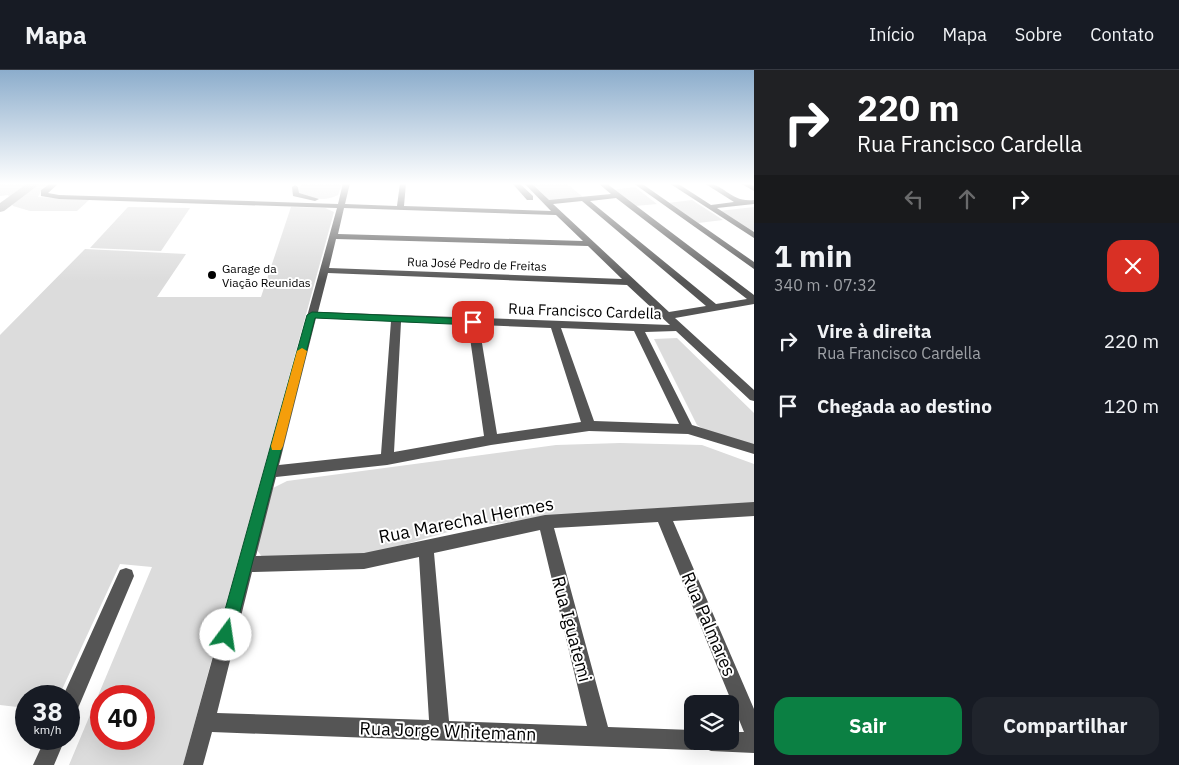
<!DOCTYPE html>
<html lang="pt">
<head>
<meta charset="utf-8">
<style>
  :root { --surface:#171b24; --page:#20242c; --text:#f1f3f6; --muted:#9ea1a6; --line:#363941; --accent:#0b8043 }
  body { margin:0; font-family:"IBM Plex Sans",sans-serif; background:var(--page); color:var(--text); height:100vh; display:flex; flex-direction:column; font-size:19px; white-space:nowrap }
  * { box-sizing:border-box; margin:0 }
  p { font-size:16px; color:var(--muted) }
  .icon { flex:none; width:28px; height:28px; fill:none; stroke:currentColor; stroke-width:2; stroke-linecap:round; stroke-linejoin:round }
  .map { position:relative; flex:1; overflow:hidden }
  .sheet { display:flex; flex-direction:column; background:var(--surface); width:425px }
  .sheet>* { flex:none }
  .top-card { background:#202124; color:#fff; overflow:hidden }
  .tools { position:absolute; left:684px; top:625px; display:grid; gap:10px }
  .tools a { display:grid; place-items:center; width:55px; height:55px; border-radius:10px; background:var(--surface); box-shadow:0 5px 20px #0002; font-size:25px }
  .speed { position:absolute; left:15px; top:615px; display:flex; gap:10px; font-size:25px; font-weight:700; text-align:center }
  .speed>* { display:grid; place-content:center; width:65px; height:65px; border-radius:50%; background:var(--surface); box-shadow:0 5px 20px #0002; line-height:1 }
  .speed small { font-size:12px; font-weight:400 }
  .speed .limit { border:8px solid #d22; background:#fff; color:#111 }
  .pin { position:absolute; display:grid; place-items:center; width:42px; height:42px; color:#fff; margin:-21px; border-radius:10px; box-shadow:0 2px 8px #0006 }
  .me { position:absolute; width:55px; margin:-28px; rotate:14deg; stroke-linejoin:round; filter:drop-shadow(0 0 4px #0008) }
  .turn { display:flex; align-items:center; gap:18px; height:105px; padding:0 20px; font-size:22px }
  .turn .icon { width:65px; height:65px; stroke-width:2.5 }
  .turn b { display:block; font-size:35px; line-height:42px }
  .lanes { display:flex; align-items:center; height:48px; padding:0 20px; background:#0003; justify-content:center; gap:25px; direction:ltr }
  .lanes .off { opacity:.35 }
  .round { display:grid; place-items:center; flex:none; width:52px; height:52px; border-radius:15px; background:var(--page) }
  .overview { display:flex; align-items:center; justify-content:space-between; height:85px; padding:0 20px }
  h1 { font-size:30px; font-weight:700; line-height:38px }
  .action { display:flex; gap:10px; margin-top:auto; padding:10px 20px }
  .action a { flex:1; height:58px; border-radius:15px; background:var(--accent); color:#fff; font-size:20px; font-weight:700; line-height:58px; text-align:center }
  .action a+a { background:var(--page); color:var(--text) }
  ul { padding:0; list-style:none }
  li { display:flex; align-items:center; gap:15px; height:65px; padding:0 20px }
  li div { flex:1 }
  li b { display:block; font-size:19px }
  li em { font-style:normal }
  header { display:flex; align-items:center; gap:30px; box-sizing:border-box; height:70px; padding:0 25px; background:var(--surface); border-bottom:1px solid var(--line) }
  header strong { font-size:24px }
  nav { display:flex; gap:28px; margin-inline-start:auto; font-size:18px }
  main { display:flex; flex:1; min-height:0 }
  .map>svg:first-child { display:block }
</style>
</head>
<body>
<header>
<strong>Mapa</strong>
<nav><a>Início</a><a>Mapa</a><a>Sobre</a><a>Contato</a></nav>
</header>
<main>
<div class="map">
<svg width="754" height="695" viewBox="0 0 754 695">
  <rect width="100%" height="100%" fill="#fff"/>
  <!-- green -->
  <path fill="#dcdcdc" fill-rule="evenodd" d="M0 113H52L42 119 38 127 89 130 77 141H30L13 136 8 125 0 126Z
    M301 113H342L338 125C325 132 311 129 298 123Z
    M529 113H566L584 128 549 132Z
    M635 117 657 134 635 136 612 120Z
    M692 130 723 150 698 153 668 133Z
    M128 137 190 138 161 181 90 178Z
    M291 137 325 138 334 142 183 695H69L152 497 120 494 59 626H26V638L0 635V265L85 179 186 184 157 227H261ZM101 626H144V669H101Z
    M754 137V160L750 161 719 141Z
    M677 268 754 343V377L712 364 697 355 654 269Z
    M620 373 702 375 754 394V434L671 437 469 456 357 488H263L256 479 273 418 287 411 556 375Z"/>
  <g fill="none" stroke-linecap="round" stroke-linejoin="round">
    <!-- river -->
    <path fill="#a3a3a3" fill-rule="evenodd" d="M28 113H41L4 141 0 142V133Z"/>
    <!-- minor -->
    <path fill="#555" fill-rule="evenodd" d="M51 113H59L48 123 59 125 338 134 343 113H350L345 134 397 136 400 113H406L404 136 551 141 524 113H531L549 130 611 124 598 113H606L754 225V234L675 248 754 320V331L750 330 676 261 645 262 692 355 754 374V384L688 364 589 361 491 375 387 395 276 407 256 486 364 483 545 445 754 432V446L673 451 754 639V683L711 681 704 678 701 672 699 677 692 680 212 662 203 695H183L337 138 59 129 41 126V120ZM616 128 747 229 716 234 590 131ZM582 131 706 236 669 242 553 134ZM344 138 556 145 583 171 338 164ZM336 169 588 176 622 209 329 198ZM328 203 627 215 670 255 318 242ZM316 248 391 251 381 384 279 395ZM401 252 468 254 484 366 394 382ZM479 255 551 258 581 352 497 364ZM561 258 634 261 679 354 594 351ZM658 452 744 662H730V671H692V660L608 657 554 458ZM540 460 587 656 449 651 434 483ZM419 487 429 650 217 643 252 502 364 499Z
      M512 113H519L533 126V130H527Z
      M633 113H641L754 192V199Z
      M669 113H677L711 135 734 132 704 113C725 113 730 133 754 130V134L717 138 754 162V168Z
      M740 113H749L754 116V121Z
      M295 115 298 117 299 123 319 129 315 131 293 126 292 117Z
      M126 498 132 500 134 506 76 643 69 646V626H63L120 500Z
      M45 669H65L54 695H33Z"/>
  </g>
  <!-- sky -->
  <linearGradient id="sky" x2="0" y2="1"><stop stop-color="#8cadcc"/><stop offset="0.54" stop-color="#fff"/><stop offset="1" stop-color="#fff" stop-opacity="0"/></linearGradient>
  <rect width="754" height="211" fill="url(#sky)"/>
  <!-- route -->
  <path fill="#0b8043" stroke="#07532c" d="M312 242 473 249 478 252 473 255 315 248 234 565 232 570 226 573 221 570 218 565 307 245Z"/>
  <!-- slow -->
  <path fill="#f59e0b" d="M302 278 307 281 283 376 281 380H272L271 376 297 281Z"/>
  <!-- markers -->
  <circle fill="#000" stroke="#fff" stroke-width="2" cx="212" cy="205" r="5"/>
  <g text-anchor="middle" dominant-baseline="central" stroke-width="4" stroke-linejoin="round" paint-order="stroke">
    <!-- far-street labels -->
    <g font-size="12" fill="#000" stroke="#fff">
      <text transform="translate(477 194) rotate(2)">Rua José Pedro de Freitas</text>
    </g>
    <!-- far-poi labels -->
    <g font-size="12" fill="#000" stroke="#fff" text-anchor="start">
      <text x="222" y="198">Garage da<tspan x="222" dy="14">Viação Reunidas</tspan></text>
    </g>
    <!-- street labels -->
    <g font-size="15" fill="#000" stroke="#fff">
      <text transform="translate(585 241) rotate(2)">Rua Francisco Cardella</text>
    </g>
    <!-- near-street labels -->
    <g font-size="18" fill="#000" stroke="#fff">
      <text transform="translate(466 450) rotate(-11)">Rua Marechal Hermes</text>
      <text transform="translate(709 554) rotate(67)">Rua Palmares</text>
      <text transform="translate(572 559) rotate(75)">Rua Iguatemi</text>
      <text transform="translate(448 661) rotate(2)">Rua Jorge Whitemann</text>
    </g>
  </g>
</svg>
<div class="tools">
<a><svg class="icon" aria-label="layers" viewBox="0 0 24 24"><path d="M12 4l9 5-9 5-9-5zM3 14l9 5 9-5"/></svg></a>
</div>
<div class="speed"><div>38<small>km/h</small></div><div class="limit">40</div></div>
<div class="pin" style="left:473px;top:252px;background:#d93025"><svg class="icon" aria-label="arrive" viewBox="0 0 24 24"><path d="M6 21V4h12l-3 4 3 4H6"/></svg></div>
<svg class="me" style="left:226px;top:565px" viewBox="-20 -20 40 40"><circle r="19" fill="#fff"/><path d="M0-13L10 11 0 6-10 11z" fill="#0b8043"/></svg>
</div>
<section class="sheet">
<div class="top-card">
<div class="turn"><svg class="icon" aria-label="right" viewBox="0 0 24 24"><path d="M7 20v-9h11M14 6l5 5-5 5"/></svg><div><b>220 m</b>Rua Francisco Cardella</div></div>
<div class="lanes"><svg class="icon off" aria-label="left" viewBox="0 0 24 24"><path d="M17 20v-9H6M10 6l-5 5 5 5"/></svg><svg class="icon off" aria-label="ahead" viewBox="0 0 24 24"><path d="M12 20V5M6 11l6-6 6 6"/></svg><svg class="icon" aria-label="right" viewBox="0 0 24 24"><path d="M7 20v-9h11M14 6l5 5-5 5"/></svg></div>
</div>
<div class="overview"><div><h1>1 min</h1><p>340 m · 07:32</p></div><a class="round" style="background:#d93025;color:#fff"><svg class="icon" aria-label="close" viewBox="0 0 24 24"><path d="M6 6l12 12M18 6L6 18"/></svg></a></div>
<ul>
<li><svg class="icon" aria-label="right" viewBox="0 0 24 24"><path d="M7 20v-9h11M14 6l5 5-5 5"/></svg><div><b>Vire à direita</b><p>Rua Francisco Cardella</p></div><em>220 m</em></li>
<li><svg class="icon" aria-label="arrive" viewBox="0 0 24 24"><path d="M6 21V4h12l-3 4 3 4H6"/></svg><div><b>Chegada ao destino</b></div><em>120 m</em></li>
</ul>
<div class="action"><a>Sair</a><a>Compartilhar</a></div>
</section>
</main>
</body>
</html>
